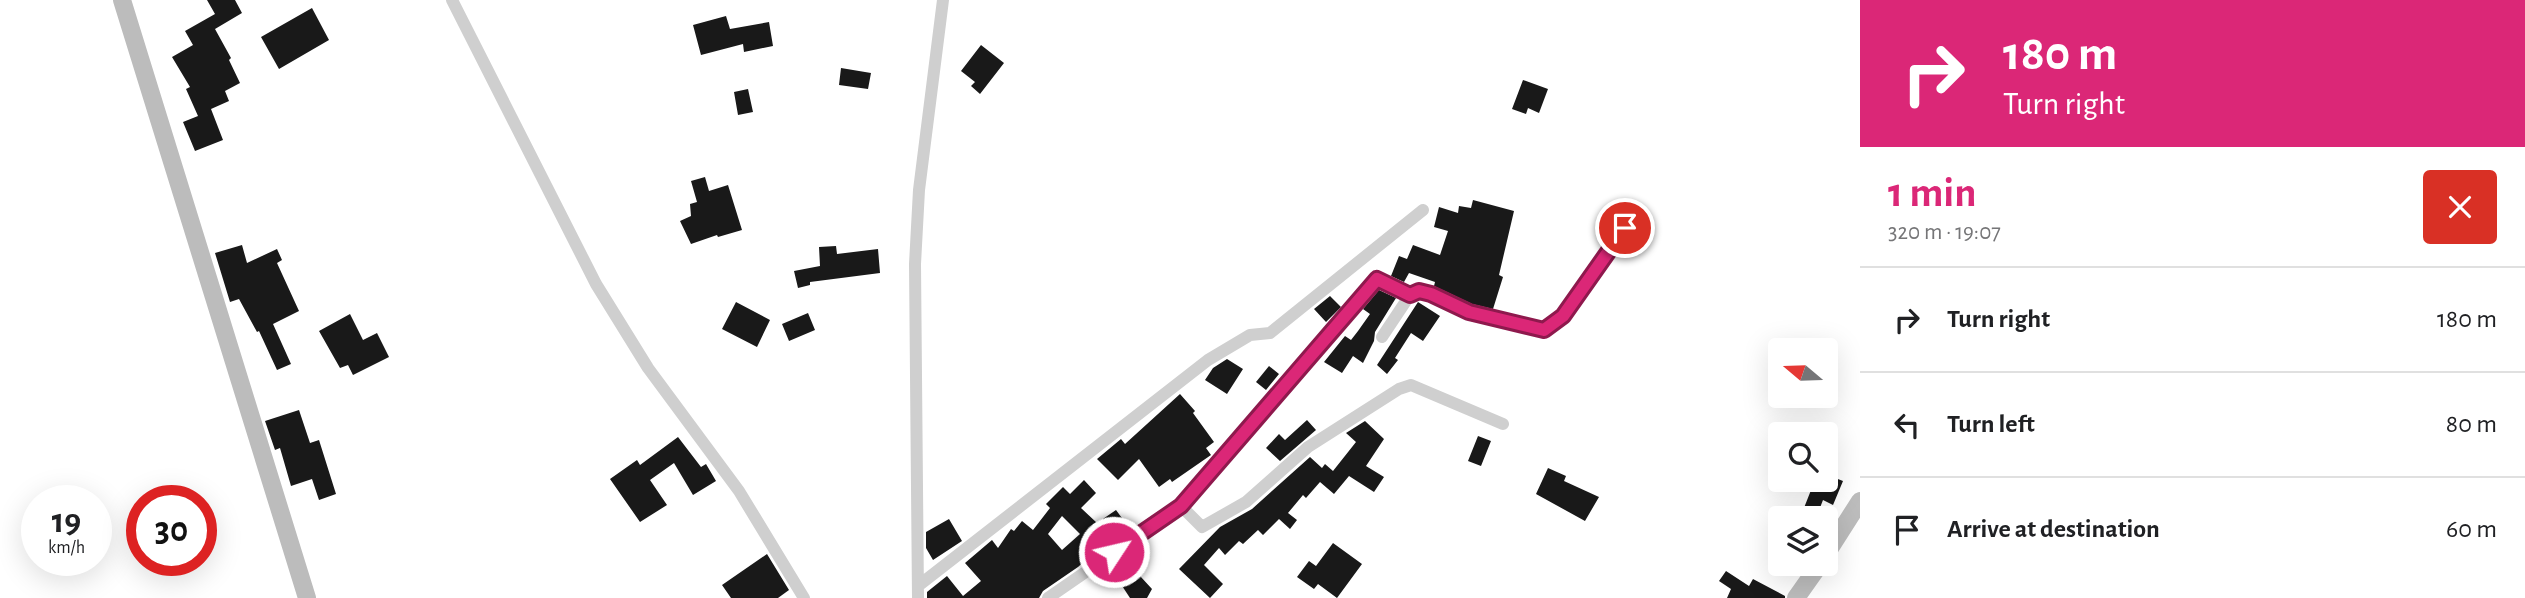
<!DOCTYPE html>
<html lang="en">
<head>
<meta charset="utf-8">
<style>
  :root { --surface:#fff; --page:#f2f2f2; --text:#202124; --muted:#757577; --line:#e0e0e0; --accent:#db2777 }
  body { margin:0; font-family:"Alegreya Sans",sans-serif; background:var(--page); color:var(--text); height:100vh; display:flex; flex-direction:column; font-size:26px; white-space:nowrap }
  * { box-sizing:border-box; margin:0 }
  p { font-size:23px; color:var(--muted) }
  .icon { flex:none; width:38px; height:38px; fill:none; stroke:currentColor; stroke-width:2; stroke-linecap:round; stroke-linejoin:round }
  .map { position:relative; flex:1; overflow:hidden }
  .sheet { display:flex; flex-direction:column; background:var(--surface); width:665px }
  .sheet>* { flex:none }
  .hud { background:#db2777; color:#fff; overflow:hidden }
  .needle { width:46px; rotate:289deg }
  .buttons { position:absolute; left:1768px; top:338px; display:grid; gap:14px }
  .buttons a { display:grid; place-items:center; width:70px; height:70px; border-radius:7px; background:var(--surface); box-shadow:0 7px 28px #0002; font-size:35px }
  .speed { position:absolute; left:21px; top:485px; display:flex; gap:14px; font-size:35px; font-weight:700; text-align:center }
  .speed>* { display:grid; place-content:center; width:91px; height:91px; border-radius:50%; background:var(--surface); box-shadow:0 7px 28px #0002; line-height:1 }
  .speed small { font-size:18px; font-weight:400 }
  .speed .limit { border:10px solid #d22; background:#fff; color:#111 }
  .pin { position:absolute; display:grid; place-items:center; width:60px; height:60px; color:#fff; margin:-30px; border:4px solid #fff; border-radius:50%; box-shadow:0 2px 7px #0007 }
  .me { position:absolute; width:77px; margin:-38px; rotate:55deg; stroke-linejoin:round; filter:drop-shadow(0 0 5px #0008) }
  .turn { display:flex; align-items:center; gap:24px; height:147px; padding:0 28px; font-size:32px }
  .turn .icon { width:91px; height:91px; stroke-width:2.5 }
  .turn b { display:block; font-size:49px; line-height:60px }
  .round { display:grid; place-items:center; flex:none; width:74px; height:74px; border-radius:7px; background:var(--page) }
  .head { display:flex; align-items:center; justify-content:space-between; height:119px; padding:0 28px }
  h1 { font-size:42px; font-weight:700; line-height:52px; color:var(--accent) }
  ul { padding:0; list-style:none }
  li { display:flex; align-items:center; gap:21px; height:105px; padding:0 28px; border-top:2px solid var(--line) }
  li div { flex:1 }
  li b { display:block; font-size:26px }
  li em { font-style:normal }
  main { display:flex; flex:1; min-height:0 }
  .map>svg:first-child { display:block }
</style>
</head>
<body>
<main>
<div class="map">
<svg width="1860" height="598" viewBox="0 0 1860 598">
  <rect width="100%" height="100%" fill="#fff"/>
  <!-- building -->
  <path fill="#191919" fill-rule="evenodd" d="M207 0H235L242 13 215 29 231 58 229 60 240 83 225 91 229 101 211 109 223 140 195 151 183 122 198 116 186 89 190 87 172 57 193 45 185 31 215 14Z
    M312 8 329 40 279 69 261 37Z
    M726 16 730 29 769 22 773 46 744 52 743 44 701 55 693 25Z
    M981 45 1004 63 980 94 971 86 975 82 961 71Z
    M841 68 871 73 868 89 839 85Z
    M1523 80 1548 89 1539 113 1528 108 1526 114 1512 109Z
    M748 89 753 112 738 115 734 92Z
    M705 177 709 191 728 185 742 230 718 237 717 235 691 244 680 221 691 216 690 204 697 202 691 181Z
    M1473 200 1514 211 1499 275 1503 277 1493 309 1472 304 1434 286 1435 282 1409 273 1404 282 1391 276 1399 256 1407 259 1413 245 1440 255 1448 231 1434 227 1439 207 1458 213 1459 206 1471 208Z
    M242 245 247 263 277 249 282 260 277 263 299 311 273 324 291 364 277 370 259 331 257 332 239 299 230 302 215 253Z
    M836 246 837 254 878 249 880 273 810 282V285L798 288 794 271 820 266 819 247Z
    M1379 290 1396 298 1375 332 1374 341 1363 363 1353 356 1342 373 1324 362 1345 336 1351 340 1358 331 1370 314 1363 309Z
    M1330 296 1341 307 1326 322 1314 309Z
    M736 302 770 320 757 347 722 329Z
    M1418 302 1440 316 1423 341 1411 333 1395 358 1398 360 1387 374 1377 365Z
    M808 313 815 330 789 341 782 324Z
    M350 314 363 340 377 333 389 357 353 375 348 365 340 368 319 331Z
    M1227 359 1243 369 1227 394 1205 380 1213 368Z
    M1269 366 1279 374 1266 390 1256 382Z
    M1180 394 1195 411 1193 413 1214 442 1206 448 1211 455 1172 482 1170 479 1159 487 1139 459 1118 480 1097 459 1121 439 1125 444Z
    M299 410 310 443 319 440 336 494 319 500 312 479 291 486 280 448 275 450 265 421Z
    M1307 420 1316 430 1280 461 1266 448 1279 434 1285 440Z
    M1365 421 1384 439 1366 466 1384 477 1374 492 1349 476 1334 494 1320 482 1306 498 1303 495 1288 513 1297 520 1290 529 1279 519 1263 535 1258 530 1243 544 1239 541 1225 555 1219 548 1204 565 1223 584 1210 598 1179 569 1220 527 1252 509 1310 457 1322 468 1325 464 1333 471 1356 442 1346 433Z
    M1478 436 1491 441 1481 466 1468 461Z
    M678 437 701 467 706 464 716 481 693 495 674 463 650 480 667 505 640 522 610 479 637 460 640 465Z
    M1548 468 1566 476 1564 481 1599 497 1585 521 1536 494Z
    M1825 474 1843 481 1833 505 1823 500 1816 518H1800L1815 480H1825Z
    M1084 480 1096 493 1081 508 1097 523 1116 510 1130 529 1100 552 1098 549 1078 567 1043 591 1039 598H927V592L947 576 963 596 981 581 965 563 992 540 998 548 1011 529 1014 531 1022 521 1033 530 1050 508 1046 504 1063 487 1070 494ZM1062 516 1080 534 1062 550 1048 534Z
    M949 519 962 541 933 560 926 548V532Z
    M1333 543 1362 564 1337 598 1318 584 1314 589 1297 577 1309 561 1316 566Z
    M767 554 789 590 778 598H731L722 585Z
    M1126 555 1131 563 1129 564 1152 589 1147 598H1130L1109 566Z
    M1726 571 1749 586 1753 579 1785 596V598H1727L1731 589 1719 581Z"/>
  <g fill="none" stroke-linecap="round" stroke-linejoin="round">
    <!-- street -->
    <path stroke="#cfcfcf" stroke-width="12" d="M452 0 596 284 648 368 739 491 804 598
      M1382 337 1410 295
      M1181 506 1202 527 1246 502 1308 447 1399 389 1411 385 1503 424
      M918 586 1208 360 1250 335 1270 333 1423 210
      M918 598 915 264 919 190 943 0
      M1048 598 1181 506 1377 279 1410 295 1419 291 1431 294 1469 312 1544 330 1563 316 1625 227"/>
    <!-- secondary -->
    <path stroke="#bcbcbc" stroke-width="18" d="M122 0 307 598
      M1825 556 1860 501
      M1796 598 1820 564"/>
  </g>
  <g fill="none" stroke-linecap="round" stroke-linejoin="round">
    <defs>
      <path id="route" d="M1114 552 1181 506 1377 279 1410 295 1419 291 1431 294 1469 312 1544 330 1563 316 1625 228"/>
    </defs>
    <!-- route casing -->
    <use href="#route" stroke="#8e194d" stroke-width="18"/>
    <!-- route -->
    <use href="#route" stroke="#db2777" stroke-width="12"/>
  </g>
</svg>
<div class="buttons">
<a><svg class="needle" viewBox="-14 -14 28 28"><path d="M0-13l5 13h-10z" fill="#e53935"/><path d="M0 13l5-13h-10z" fill="#757577"/></svg></a>
<a><svg class="icon" aria-label="search" viewBox="0 0 24 24"><circle cx="10" cy="10" r="6"/><path d="M15 15l6 6"/></svg></a>
<a><svg class="icon" aria-label="layers" viewBox="0 0 24 24"><path d="M12 4l9 5-9 5-9-5zM3 14l9 5 9-5"/></svg></a>
</div>
<div class="speed"><div>19<small>km/h</small></div><div class="limit">30</div></div>
<div class="pin" style="left:1625px;top:228px;background:#d93025"><svg class="icon" aria-label="arrive" viewBox="0 0 24 24"><path d="M6 21V4h12l-3 4 3 4H6"/></svg></div>
<svg class="me" style="left:1114px;top:552px" viewBox="-20 -20 40 40"><circle r="17" fill="#db2777" stroke="#fff" stroke-width="3"/><path d="M0-11L8 9 0 5-8 9z" fill="#fff"/></svg>
</div>
<section class="sheet">
<div class="hud">
<div class="turn"><svg class="icon" aria-label="right" viewBox="0 0 24 24"><path d="M7 20v-9h11M14 6l5 5-5 5"/></svg><div><b>180 m</b>Turn right</div></div>
</div>
<div class="head"><div><h1>1 min</h1><p>320 m · 19:07</p></div><a class="round" style="background:#d93025;color:#fff"><svg class="icon" aria-label="close" viewBox="0 0 24 24"><path d="M6 6l12 12M18 6L6 18"/></svg></a></div>
<ul>
<li><svg class="icon" aria-label="right" viewBox="0 0 24 24"><path d="M7 20v-9h11M14 6l5 5-5 5"/></svg><div><b>Turn right</b></div><em>180 m</em></li>
<li><svg class="icon" aria-label="left" viewBox="0 0 24 24"><path d="M17 20v-9H6M10 6l-5 5 5 5"/></svg><div><b>Turn left</b></div><em>80 m</em></li>
<li><svg class="icon" aria-label="arrive" viewBox="0 0 24 24"><path d="M6 21V4h12l-3 4 3 4H6"/></svg><div><b>Arrive at destination</b></div><em>60 m</em></li>
</ul>
</section>
</main>
</body>
</html>
